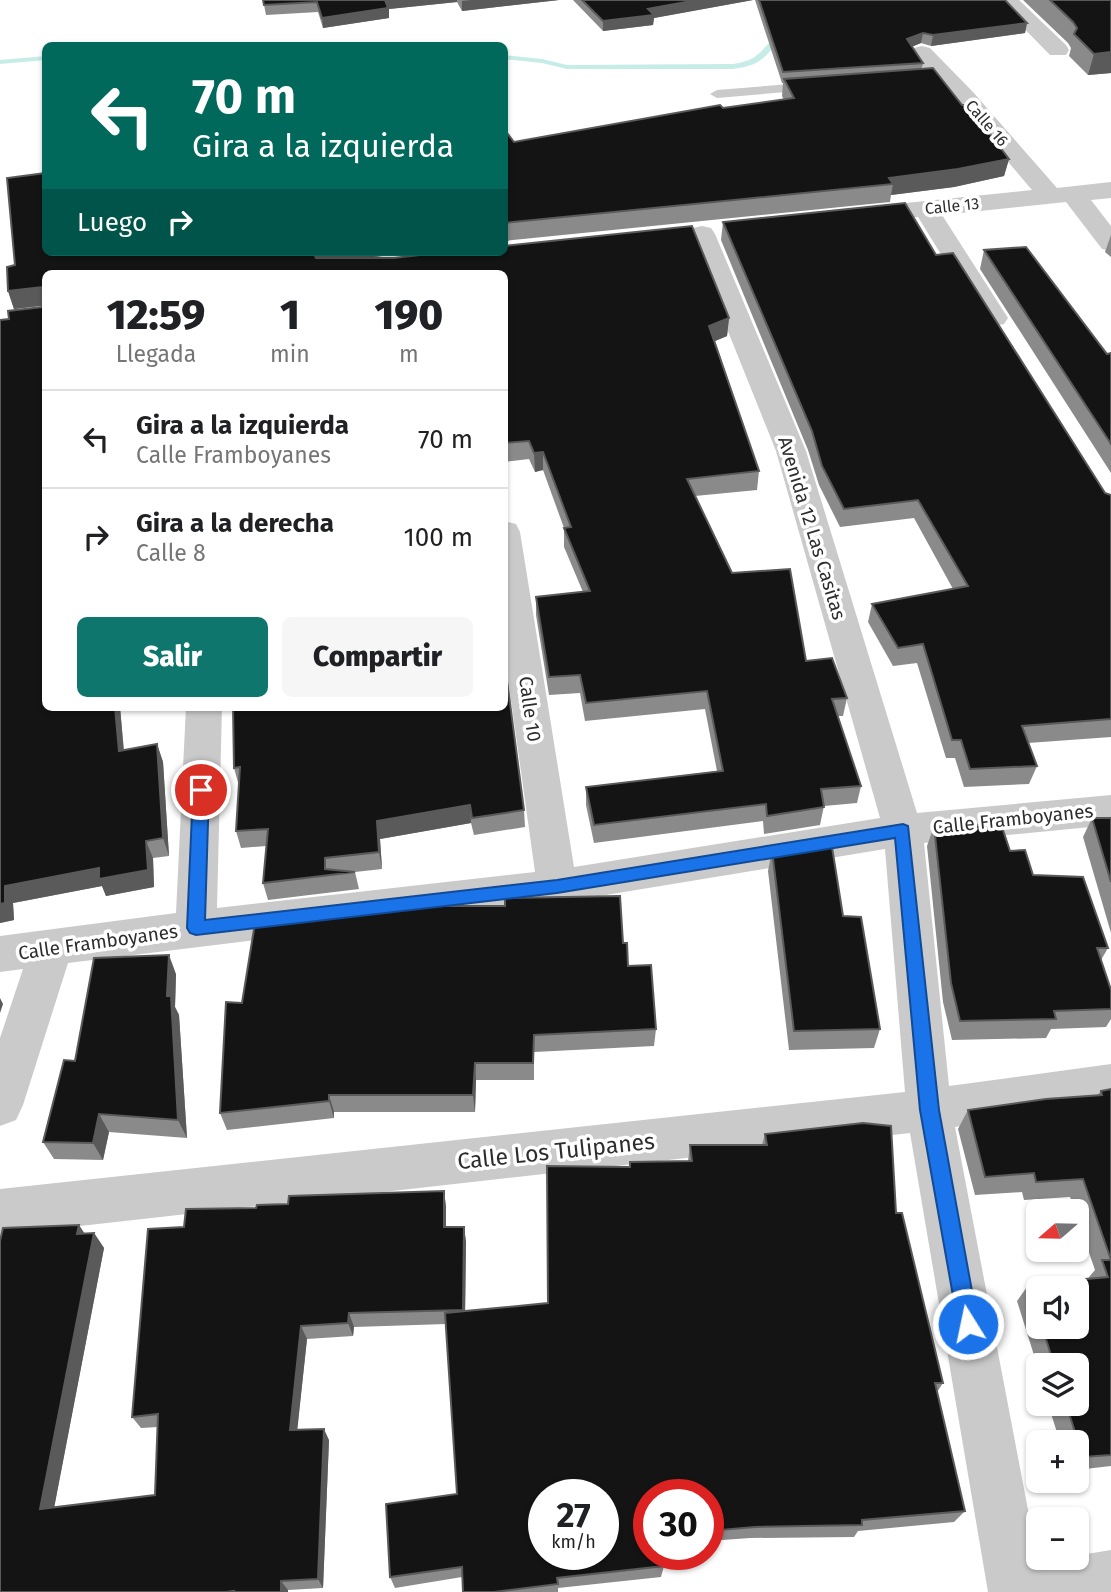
<!DOCTYPE html>
<html lang="es">
<head>
<meta charset="utf-8">
<style>
  :root { --surface:#fff; --page:#f6f6f6; --text:#202124; --muted:#757577; --line:#e0e0e0; --accent:#0f766e }
  body { margin:0; font-family:"Fira Sans",sans-serif; background:var(--page); color:var(--text); height:100vh; display:flex; flex-direction:column; font-size:26px; white-space:nowrap }
  * { box-sizing:border-box; margin:0 }
  p { font-size:23px; color:var(--muted) }
  .icon { flex:none; width:38px; height:38px; fill:none; stroke:currentColor; stroke-width:2; stroke-linecap:round; stroke-linejoin:round }
  .map { position:relative; flex:1; overflow:hidden }
  .panel { position:absolute; left:42px; top:270px; width:466px; height:441px; display:flex; flex-direction:column; background:var(--surface); border-radius:10px; box-shadow:0 2px 5px #0004 }
  .panel>* { flex:none }
  .top-card { position:absolute; left:42px; top:42px; width:466px; height:214px; border-radius:10px; box-shadow:0 2px 5px #0004; background:#00695c; color:#fff; overflow:hidden }
  .needle { width:46px; rotate:250deg }
  .controls { position:absolute; left:1026px; top:1199px; display:grid; gap:14px }
  .controls a { display:grid; place-items:center; width:63px; height:63px; border-radius:10px; background:var(--surface); box-shadow:0 2px 5px #0004; font-size:35px }
  .speed { position:absolute; left:528px; top:1479px; display:flex; gap:14px; font-size:35px; font-weight:700; text-align:center }
  .speed>* { display:grid; place-content:center; width:91px; height:91px; border-radius:50%; background:var(--surface); box-shadow:0 2px 5px #0004; line-height:1 }
  .speed small { font-size:18px; font-weight:400 }
  .speed .limit { border:10px solid #d22; background:#fff; color:#111 }
  .pin { position:absolute; display:grid; place-items:center; width:60px; height:60px; color:#fff; margin:-30px; border:4px solid #fff; border-radius:50%; box-shadow:0 2px 7px #0007 }
  .me { position:absolute; width:77px; margin:-38px; rotate:350deg; stroke-linejoin:round; filter:drop-shadow(0 0 5px #0008) }
  .turn { display:flex; align-items:center; gap:24px; height:147px; padding:0 35px; font-size:32px }
  .turn .icon { width:91px; height:91px; stroke-width:2.5 }
  .turn b { display:block; font-size:49px; line-height:60px }
  .then { display:flex; align-items:center; height:66px; padding:0 35px; background:#0003; gap:14px; font-size:26px }
  .eta { display:flex; justify-content:space-evenly; align-items:center; height:119px; text-align:center }
  .eta b { font-size:42px; font-weight:800; line-height:49px }
  .cta { display:flex; gap:14px; margin-top:auto; padding:14px 35px }
  .cta a { flex:1; height:80px; border-radius:10px; background:var(--accent); color:#fff; font-size:28px; font-weight:800; line-height:80px; text-align:center }
  .cta a+a { background:var(--page); color:var(--text) }
  ul { padding:0; list-style:none }
  li { display:flex; align-items:center; gap:21px; height:98px; padding:0 35px; border-top:2px solid var(--line) }
  li div { flex:1 }
  li b { display:block; font-size:26px }
  li em { font-style:normal }
  .map>svg:first-child { display:block }
</style>
</head>
<body>
<div class="map">
<svg width="1111" height="1592" viewBox="0 0 1111 1592">
  <rect width="100%" height="100%" fill="#fff"/>
  <g fill="none" stroke-linecap="round" stroke-linejoin="round">
    <!-- stream -->
    <path fill="#c6ece7" fill-rule="evenodd" d="M784 33H787V37C763 53 767 65 733 69H567L542 63 504 59V55L542 59 567 65 733 64C765 60 761 43 784 33Z
      M46 56V60L0 64V60Z"/>
    <!-- service -->
    <path fill="#cacaca" fill-rule="evenodd" d="M816 82 821 83 823 86 821 89 717 98 710 94 717 90Z"/>
    <!-- minor -->
    <path fill="#cacaca" fill-rule="evenodd" d="M996 0H1019L1066 45 1069 50 1066 55H1050Z
      M922 46 930 48 973 92 1057 188 1111 182V198L1091 200 1111 226V251L1102 249 1066 202 942 215 1008 318 1004 324 994 326 984 324 918 217 857 224 848 221 844 216 848 211 857 208 1032 190 957 102 914 58 911 53 914 48Z
      M702 226 711 228 715 234 806 451 917 813 1111 795V825L924 843 949 1086 1111 1064V1104L955 1127 1038 1562 1111 1550V1592H988L910 1133 0 1235V1189L905 1092 885 849 557 903 68 963 23 1105 16 1120 0 1126V1038L23 969 0 972V936L176 913 186 707H222L217 908 535 872 504 650V521L516 524 520 532 574 867 880 818 776 451 689 234 693 228Z"/>
  </g>
  <!-- wall -->
  <path fill="#8a8a8a" fill-rule="evenodd" d="M263 0H559L462 11 457 2 389 9V18L323 28 318 12 266 15Z
    M573 0H753L654 18 653 25 603 31Z
    M755 0H1005L1027 23 1025 33 931 46 921 43 912 47 923 63 922 69 962 105 1009 159 1004 176 954 187 891 195 890 202 504 241V129L514 142 723 108 784 100 782 96 783 83H782Z
    M1023 0H1111V73L1088 75 1069 56 1071 48 1068 43Z
    M46 173V252H412L369 258H394L447 252H504V246L692 226 729 318 727 336 715 341 759 471 757 490 695 496 732 573 790 569 806 661 832 658 847 698 843 716H838L861 786 857 803 824 806 820 825 764 834 763 821 594 843 586 805V787L717 771 705 709 585 721 580 693 549 695 536 615V597L583 592 564 547V528L543 470 535 472 529 459 504 462V273H46V707H120L124 750 157 744 163 762 169 856 153 858 154 887 106 896 102 886 13 903 14 920 0 923V320L9 319 8 311 42 307V306L14 309 8 291 7 267 15 265 7 178Z
    M723 222 936 255 1105 493 1111 495V737L1028 743 1037 766 1029 784 964 787 955 758H946L917 663 893 666 868 622 872 604 953 589 914 518 840 527 819 485 808 450 721 240Z
    M1111 235V257L1105 252Z
    M984 250 1107 354 1111 353V473L980 269Z
    M233 707 524 810 525 827 474 835 471 823 380 839 382 869 355 872 359 889 268 900 263 883 266 846 241 848 236 831 239 786 234 768Z
    M1092 818H1111V933L1083 837Z
    M934 826 1033 875 1108 948 1101 960 1111 990V1019L1106 1027 1051 1029 1046 1038 952 1040 943 1002 927 846Z
    M772 850 843 916 880 1029 874 1048 789 1050 768 871Z
    M623 943 628 966 656 1029 654 1046 534 1052V1080H476L475 1112H334V1118L227 1130 220 1113 242 1003Z
    M176 974 175 1007 179 1015 187 1138 109 1132 103 1160 54 1159 43 1142 75 1061Z
    M1111 1089V1466L1076 1470V1442H1060L1048 1404H1076V1365H1038V1368L1017 1301 1029 1284 1089 1279V1277L1095 1270 1076 1215V1211H1075L1070 1197 1024 1200 1022 1192 975 1195 958 1129 968 1110 1097 1096 1101 1091ZM1038 1288 1076 1326H1038Z
    M765 1134 896 1213 943 1383 937 1392 965 1511 954 1522 858 1531 854 1537 750 1538 709 1541V1494H649L664 1566 661 1577 558 1588V1592H463L462 1577 395 1588 390 1577 457 1494 446 1324 354 1327 353 1336 307 1339 297 1430 329 1440 323 1588 288 1590V1592H0L84 1234 94 1233 104 1248 54 1507 155 1495 158 1427 141 1428 132 1417 184 1227 256 1208 288 1204 444 1191 446 1207V1227H464L466 1242 465 1311 548 1303 629 1167 630 1162 688 1161 690 1145H762Z"/>
  <!-- shaded-wall -->
  <path fill="#5a5a5a" d="M385 0H457V2L389 9V18L323 28 322 18Z
    M471 0H559L462 11V1Z
    M697 0H753L654 18 653 25 603 31V21L648 9Z
    M1027 23 1025 33 931 46 933 35Z
    M923 33 921 43 905 49 907 39Z
    M1111 52V73L1088 75 1094 54Z
    M1009 159 1004 176 954 187 891 195 893 184 889 178Z
    M316 252H412L333 262 317 272 314 254Z
    M42 287 46 305 14 309 8 291Z
    M729 318 727 336 708 344 709 326Z
    M543 452V470L535 472 534 453Z
    M115 707H120L125 768 119 751Z
    M157 744 163 762 169 856 163 838Z
    M470 805 471 823 380 839 382 869 379 852 377 821Z
    M146 841 153 858 154 887 106 896 102 886 13 903 14 920 0 923V904L5 886Z
    M169 955 176 974 175 1007 179 1015 187 1138 178 1120 167 996Z
    M0 998 3 1004 0 1013Z
    M475 1063 476 1080 475 1112 473 1095Z
    M329 1095 334 1112V1118L329 1101Z
    M99 1114 109 1132 103 1160 93 1143Z
    M444 1191 446 1207V1242L444 1227Z
    M79 1225 89 1240 77 1234Z
    M464 1227 466 1242 465 1323 463 1310Z
    M94 1233 104 1248 52 1519 40 1509Z
    M349 1313 354 1327 353 1336 348 1323Z
    M301 1326 307 1339 296 1442 290 1430Z
    M324 1429 329 1440 323 1588 318 1579Z
    M281 1581 288 1590V1592H281Z"/>
  <!-- building -->
  <path fill="#141414" stroke="#5a5a5a" stroke-width="2" fill-rule="evenodd" d="M263 0H385L388 8 322 18 317 2 264 5Z
    M582 0H697L648 9 654 15 603 21Z
    M759 0H1005L1027 23 933 35 923 33 907 39 923 63 783 72Z
    M1050 0H1111V52L1094 54 1074 34 1077 28 1073 22Z
    M933 68 962 105H968L1009 159 958 169 889 178 893 184 504 223V129L514 142 720 105 723 108 794 98 784 79Z
    M46 173V252H316L314 254 316 258H394L447 252H504V246L692 226 729 318 709 326 759 471 687 479 732 573 790 569 806 661 832 658 847 698 832 699 861 786 821 789 824 807 767 816 766 804 594 825 586 787 723 771 707 691 586 703 580 675 549 677 536 597 590 591 564 528 571 527 543 452 534 453 529 441 504 443V273H46V707H115L119 751 157 744 163 838 146 841 148 870 99 879V868L5 886V903L0 904V320L9 319 8 311 42 307V287L8 291 7 267 15 265 7 178Z
    M905 203 936 255 953 253 1105 493 1111 495V719L1022 726 1037 766 970 769 961 740H952L923 644 898 648 872 604 968 586 918 500 844 509 822 466 812 431 723 222Z
    M1026 247 1107 354 1111 353V444L984 250Z
    M504 657 524 810 472 818 470 805 377 821 379 852 325 858V869L355 872 263 883 268 829 236 831 240 767 234 768 233 707H504Z
    M1092 818H1111V882Z
    M1001 824 1010 851 1025 850 1033 875 1083 877 1108 948H1097L1111 990V1009L1054 1011 1056 1019 960 1021 951 983 934 826Z
    M831 841 843 916 861 917 880 1029 794 1031 772 850Z
    M620 896 623 943H627L628 966 651 965 656 1029 534 1035 533 1063H475L473 1095H329V1101L220 1113 226 1002 242 1003 255 923 402 906H505V898Z
    M169 955 167 996H171L178 1120 99 1114 93 1143 43 1142 64 1060 75 1061 94 958Z
    M1111 1089V1455L1083 1457 1066 1404H1076V1365H1054L1042 1326H1076V1288H1038V1312L1029 1284 1108 1277 1102 1260H1111L1083 1179 1036 1182 1034 1173 985 1177 968 1110 1046 1099 1102 1095 1101 1091Z
    M863 1123 891 1126 896 1213H902L943 1383H935L965 1511 862 1520V1525L755 1527 709 1531V1494H649V1554H663L664 1566 557 1578 558 1584 494 1592H463L462 1567 390 1577 386 1504 457 1494 445 1313 548 1303 547 1166 630 1167V1162L692 1161 690 1145H767L765 1134ZM544 1494H604V1554H544Z
    M444 1191V1227H464L463 1310 349 1313 348 1323 301 1326 290 1430 324 1429 318 1579 281 1581V1592H234V1591L226 1592H0V1241L3 1228 79 1225 77 1234 94 1233 40 1509 155 1495 158 1414 132 1417 148 1229 184 1227 186 1209 256 1208 257 1205 288 1204 289 1196Z"/>
  <!-- route -->
  <path fill="#1a73e8" stroke="#114b97" stroke-width="2" d="M201 784 209 790 205 920 557 880 903 824 908 826 939 1110 978 1324 975 1331 968 1334 961 1331 958 1324 920 1110 895 838 557 893 196 935 190 933 187 928 193 790Z"/>
  <g text-anchor="middle" dominant-baseline="central" stroke-width="7" stroke-linejoin="round" paint-order="stroke">
    <!-- far-street labels -->
    <g font-size="16" fill="#2d2d2d" stroke="#fff">
      <text transform="translate(987 123) rotate(49)">Calle 16</text>
      <text transform="translate(952 206) rotate(-6)">Calle 13</text>
    </g>
    <!-- street labels -->
    <g font-size="19" fill="#2d2d2d" stroke="#fff">
      <text transform="translate(812 528) rotate(73)">Avenida 12 Las Casitas</text>
      <text transform="translate(530 709) rotate(82)">Calle 10</text>
      <text transform="translate(1013 819) rotate(-6)">Calle Framboyanes</text>
      <text transform="translate(98 942) rotate(-8)">Calle Framboyanes</text>
    </g>
    <!-- near-street labels -->
    <g font-size="23" fill="#2d2d2d" stroke="#fff">
      <text transform="translate(556 1151) rotate(-6)">Calle Los Tulipanes</text>
    </g>
  </g>
</svg>
<div class="controls">
<a><svg class="needle" viewBox="-14 -14 28 28"><path d="M0-13l5 13h-10z" fill="#e53935"/><path d="M0 13l5-13h-10z" fill="#757577"/></svg></a>
<a><svg class="icon" aria-label="sound" viewBox="0 0 24 24"><path d="M4 9h4l5-4v14l-5-4H4zM17 9q2 3 0 6"/></svg></a>
<a><svg class="icon" aria-label="layers" viewBox="0 0 24 24"><path d="M12 4l9 5-9 5-9-5zM3 14l9 5 9-5"/></svg></a>
<a>+</a>
<a>−</a>
</div>
<div class="speed"><div>27<small>km/h</small></div><div class="limit">30</div></div>
<div class="pin" style="left:201px;top:790px;background:#d93025"><svg class="icon" aria-label="arrive" viewBox="0 0 24 24"><path d="M6 21V4h12l-3 4 3 4H6"/></svg></div>
<svg class="me" style="left:968px;top:1324px" viewBox="-20 -20 40 40"><circle r="17" fill="#1a73e8" stroke="#fff" stroke-width="3"/><path d="M0-11L8 9 0 5-8 9z" fill="#fff"/></svg>
<div class="top-card">
<div class="turn"><svg class="icon" aria-label="left" viewBox="0 0 24 24"><path d="M17 20v-9H6M10 6l-5 5 5 5"/></svg><div><b>70 m</b>Gira a la izquierda</div></div>
<div class="then">Luego<svg class="icon" aria-label="right" viewBox="0 0 24 24"><path d="M7 20v-9h11M14 6l5 5-5 5"/></svg></div>
</div>
<section class="panel">
<div class="eta">
<div><b>12:59</b><p>Llegada</p></div>
<div><b>1</b><p>min</p></div>
<div><b>190</b><p>m</p></div>
</div>
<ul>
<li><svg class="icon" aria-label="left" viewBox="0 0 24 24"><path d="M17 20v-9H6M10 6l-5 5 5 5"/></svg><div><b>Gira a la izquierda</b><p>Calle Framboyanes</p></div><em>70 m</em></li>
<li><svg class="icon" aria-label="right" viewBox="0 0 24 24"><path d="M7 20v-9h11M14 6l5 5-5 5"/></svg><div><b>Gira a la derecha</b><p>Calle 8</p></div><em>100 m</em></li>
</ul>
<div class="cta"><a>Salir</a><a>Compartir</a></div>
</section>
</div>
</body>
</html>
